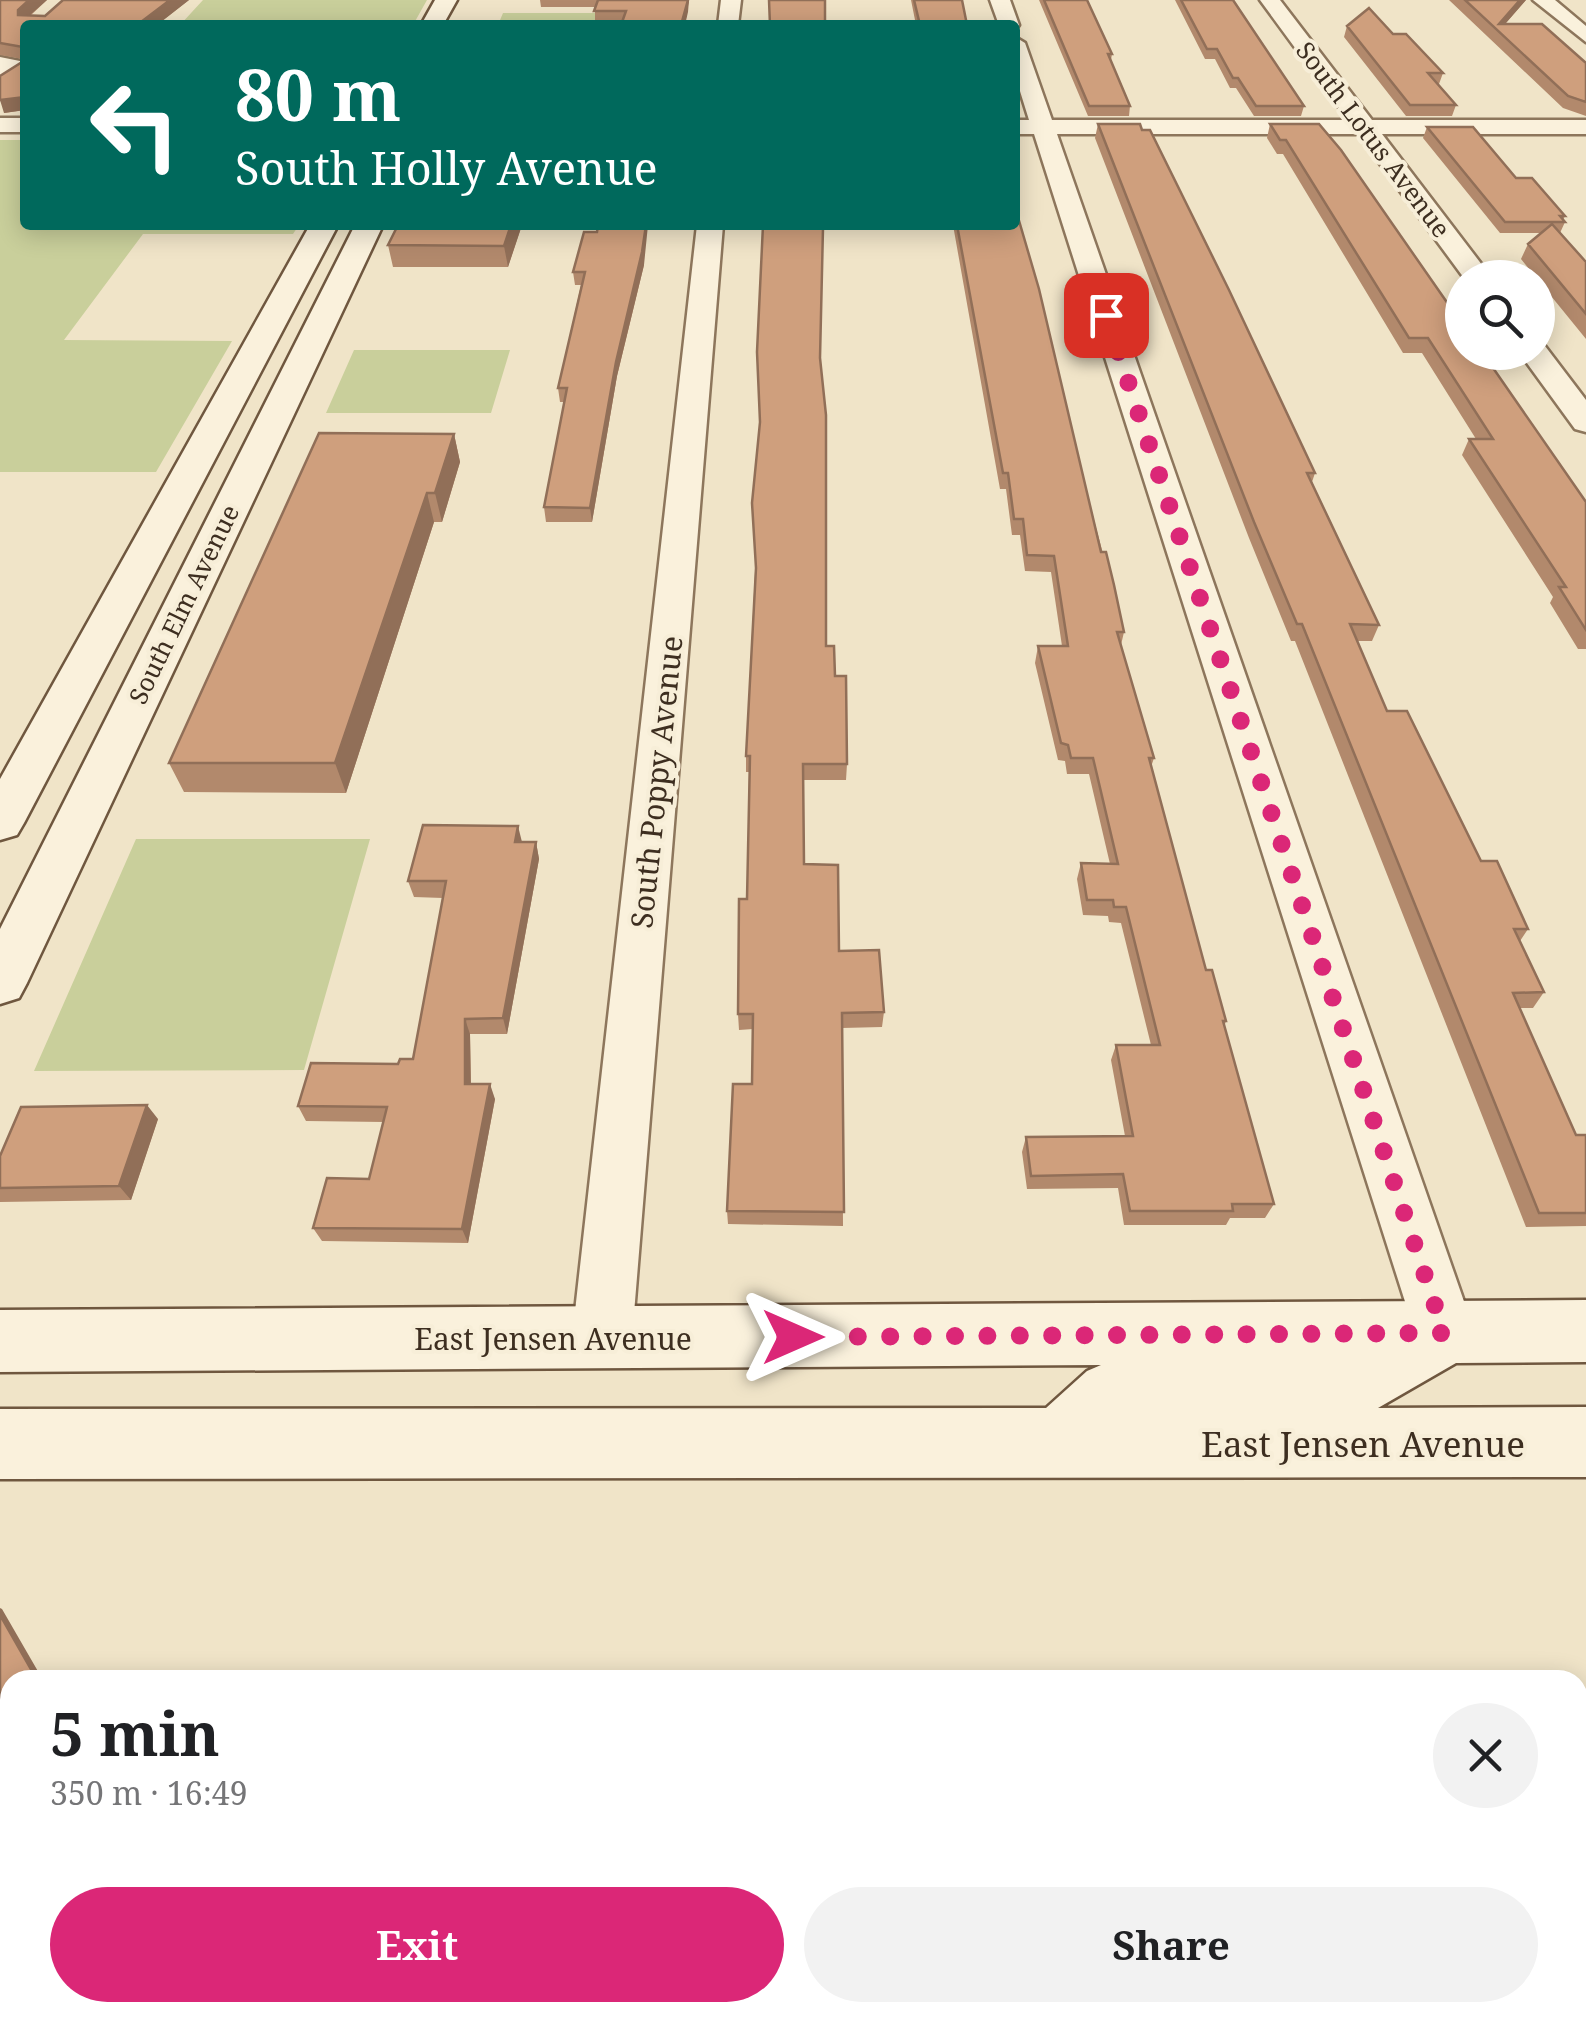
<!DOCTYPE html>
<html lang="en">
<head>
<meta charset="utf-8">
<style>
  :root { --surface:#fff; --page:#f2f2f2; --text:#202124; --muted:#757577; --accent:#db2777 }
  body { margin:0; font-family:"Noto Serif",serif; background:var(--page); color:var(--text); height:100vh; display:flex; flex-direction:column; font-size:38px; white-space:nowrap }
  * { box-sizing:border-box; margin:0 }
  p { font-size:32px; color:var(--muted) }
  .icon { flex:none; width:55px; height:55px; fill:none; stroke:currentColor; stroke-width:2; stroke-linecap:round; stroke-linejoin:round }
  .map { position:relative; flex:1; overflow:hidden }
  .sheet { position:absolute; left:0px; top:1670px; width:1588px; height:352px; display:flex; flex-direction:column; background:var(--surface); border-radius:30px 30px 0 0; box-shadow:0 5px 25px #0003 }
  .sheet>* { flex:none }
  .banner { position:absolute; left:20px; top:20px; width:1000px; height:210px; border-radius:10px; box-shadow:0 5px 25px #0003; background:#00695c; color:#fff; overflow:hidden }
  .controls { position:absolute; left:1445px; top:260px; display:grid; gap:20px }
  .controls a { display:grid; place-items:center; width:110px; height:110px; border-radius:50%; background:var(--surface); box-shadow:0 5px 25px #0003; font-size:50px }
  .pin { position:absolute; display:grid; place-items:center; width:85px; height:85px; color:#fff; margin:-42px; border-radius:20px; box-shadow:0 5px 15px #0006 }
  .me { position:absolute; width:110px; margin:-55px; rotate:90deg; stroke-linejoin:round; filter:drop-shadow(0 0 8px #0008) }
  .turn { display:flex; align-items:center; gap:35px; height:210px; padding:0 50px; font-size:45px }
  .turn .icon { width:130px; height:130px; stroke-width:2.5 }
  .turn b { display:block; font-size:70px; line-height:85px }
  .round { display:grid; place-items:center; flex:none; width:105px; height:105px; border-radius:52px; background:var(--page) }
  .overview { display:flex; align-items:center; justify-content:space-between; height:170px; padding:0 50px }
  h1 { font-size:60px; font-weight:700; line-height:75px }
  .primary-button { display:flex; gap:20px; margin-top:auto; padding:20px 50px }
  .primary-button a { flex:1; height:115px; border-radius:60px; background:var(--accent); color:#fff; font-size:40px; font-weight:700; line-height:115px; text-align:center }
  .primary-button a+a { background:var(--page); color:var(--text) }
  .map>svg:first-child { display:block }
</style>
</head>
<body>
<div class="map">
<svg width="1586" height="2021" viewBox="0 0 1586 2021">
  <rect width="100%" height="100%" fill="#f0e4c8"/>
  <!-- green -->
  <path fill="#c9cf9b" d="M203 0H427L413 25H180Z
    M503 13H605L602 25H498Z
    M0 140H25V225H299L293 234H143L64 340 232 341 156 472H0Z
    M354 350H510L491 413H326Z
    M136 839H370L304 1070 34 1071Z"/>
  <!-- water -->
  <path fill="#a9c4bc" stroke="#6f938a" stroke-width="2.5" d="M1586 1779V2021H1461L1462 2013 1578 2012V1788Z"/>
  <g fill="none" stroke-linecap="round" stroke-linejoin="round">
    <defs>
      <path id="street" d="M721 0H741L738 25H718Z
        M990 0H1010L1019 25 1016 29 1015 25H999Z
        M1260 0H1280L1372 120H1586V134H1382L1492 278H1464L1358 134H1057L1475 1333 1466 1353 1445 1361 1424 1353 1415 1333 1034 134H1015V120H1029L1015 75V37L1025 43 1052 120H1348Z
        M1533 0H1555L1586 26V42Z
        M0 57 25 62V72L0 91Z
        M0 118H25V132H0Z
        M697 225H723L632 1338 623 1358 602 1366 581 1358 572 1338Z
        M1538 344 1545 346 1586 400V432L1575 429 1519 352H1538Z"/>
      <path id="secondary" d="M435 0H457L443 25H421Z
        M310 225H338L24 823 17 835 0 840V779Z
        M355 225H383L27 983 19 998 0 1004V929Z
        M1586 1300V1362L1456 1363 1378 1408 1586 1407V1477L0 1479V1409L1046 1408 1087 1371 1101 1365 0 1372V1310Z"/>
    </defs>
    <!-- street casing -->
    <use href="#street" stroke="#8d765c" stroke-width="5"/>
    <!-- secondary casing -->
    <use href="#secondary" stroke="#6f573f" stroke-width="5"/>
    <!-- street -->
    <use href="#street" fill="#faf1dc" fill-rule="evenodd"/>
    <!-- secondary -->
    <use href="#secondary" fill="#faf1dc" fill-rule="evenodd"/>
  </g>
  <!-- wall -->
  <path fill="#b2896c" d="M0 0H47L30 16H45L63 0H189L157 25H25V110L4 113 22 59 0 55Z
    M540 0H689L685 25H621L622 22H595V7H541Z
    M911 0H962L967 25H916Z
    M1039 0H1087L1112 54 1111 60 1130 106 1129 116H1088Z
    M1175 0H1233L1304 106 1301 116H1254L1236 88H1230L1215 59H1205Z
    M1449 0H1526L1505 24 1586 63V116L1563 108Z
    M1347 26 1393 34 1443 73 1439 84H1438L1456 105 1452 116H1406L1344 37Z
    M1098 124 1315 473 1312 482 1379 625 1372 641H1357L1387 711 1481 861 1528 929 1520 941 1544 992 1533 1008H1520L1576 1135H1586V1226L1526 1227 1295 641H1291L1249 538 1095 138Z
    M1270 124H1319L1586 502V649H1578L1550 603 1553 597 1462 455 1469 439H1476L1422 353H1403L1283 154H1277L1267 138Z
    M1427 127 1516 178 1565 216 1563 220 1565 222 1560 233 1586 262V339L1521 259 1528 244 1541 233H1500L1423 138Z
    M398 225H522L508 267H393L388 245Z
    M953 225H1015L1124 632 1121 645 1154 758 1151 767 1206 970 1226 1021 1224 1027 1274 1204 1265 1218H1230L1226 1225H1124L1118 1188 1027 1189 1022 1152 1026 1137 1125 1136 1111 1060 1116 1045H1151L1121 923 1109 922 1108 916 1083 915 1077 879 1081 863 1110 864 1089 774H1067L1065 761 1058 760 1035 663 1038 646H1062L1051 572 1025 571 1020 535H1012L1006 489H1000Z
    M597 232 644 265 617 376 592 522H546L544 507 564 402H560L558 388 581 285H575L573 272Z
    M820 359 826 646 835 676 847 764 846 780H804V864L839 951 884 1012 882 1027 842 1028 843 1226 728 1224 727 1211 752 1084 753 1029 739 1030 738 1014 747 899 749 772H746V756L755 572 760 425Z
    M454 434 460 462 442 522H434L346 793 184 792 169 763Z
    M521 842H536L539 859 507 1034H470L471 1084 495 1099 468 1243 322 1241 313 1228 369 1179 384 1122 306 1121 298 1106 398 1064 413 1059 443 898 414 897 408 881Z
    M158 1119 131 1200 0 1202V1156Z"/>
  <!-- shaded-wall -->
  <path fill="#916f58" d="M29 0H47L22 22 18 15V10Z
    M170 0H189L157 25H137Z
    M688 0H689L688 12 685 25H681Z
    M1520 0H1526L1499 31V24Z
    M25 97V110L4 113 0 100Z
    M511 225H522L508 267 504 246Z
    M646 225H648L644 265 617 376 592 522 590 508 616 362Z
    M454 434 460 462 442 522 435 493Z
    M427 493 434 522 346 793 335 763Z
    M518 826 522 842H515Z
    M536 842 539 859 507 1034 503 1018Z
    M465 1019 470 1034 471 1099 465 1084Z
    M490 1084 495 1099 468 1243 462 1229Z
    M147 1105 158 1119 131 1200 119 1186Z
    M0 1608 2 1609 43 1680H37L0 1615Z
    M10 1773V1783L0 1792V1782Z
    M235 2012H255L253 2021H233Z"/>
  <!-- building -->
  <path fill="#cf9f7d" stroke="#916f58" stroke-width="2.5" d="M0 0H29L18 10V15L45 16 63 0H170L137 25H25V97L0 100V76L22 62 23 47 0 43Z
    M598 0H688L681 25H621L626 11H594Z
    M769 0H825V25H770Z
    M914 0H962L967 25H920Z
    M1044 0H1087L1112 54H1108L1130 106H1089Z
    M1181 0H1233L1304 106H1256L1238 78H1233L1217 49H1207Z
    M1465 0H1520L1499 24H1542L1586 63V102L1568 96Z
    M1369 8 1393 34H1406L1443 73H1428L1456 105H1410L1347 26Z
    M1098 124H1140L1142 130H1150L1229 290 1315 473H1307L1379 625 1350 624 1387 711H1407L1481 861H1497L1528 929H1514L1544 992 1513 993 1576 1135H1586V1213H1539L1302 624H1297L1254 522Z
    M1270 124H1319L1341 150 1462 324V352H1482L1586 502V630L1559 587H1566L1469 439H1493L1428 338H1409L1286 140H1280Z
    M1427 127H1473L1516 178H1532L1565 216H1560L1565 222H1505Z
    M1015 207 1039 289 1101 552H1106L1114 585 1124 632H1117L1154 758H1149L1206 970H1212L1226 1021H1223L1274 1204H1232L1233 1211H1130L1123 1174 1031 1176 1026 1137 1133 1136 1116 1045H1160L1126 907H1114L1113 900H1087L1081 863 1118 864 1093 758H1071L1068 745 1061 743 1038 646H1068L1054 556 1027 555 1023 519H1014L1008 473H1003L957 225H1015Z
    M1552 224 1586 262V314L1528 244Z
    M398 225H511L504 246 388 245Z
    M598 225H646L642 252 616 362 590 508 544 507 567 388H558L585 272H573L584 232H597Z
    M763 225H819V228H823L820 358 826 415V646H834L835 676H846L847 764H803L804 864 838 865 839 951 879 950 884 1012 842 1013 844 1212 727 1211 733 1084H752L753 1014H738L739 899H747L750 756H746L756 568 752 503 760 422 757 352Z
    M319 433 454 434 435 493H427L335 763H169Z
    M423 825 518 826 515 842H536L503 1018 465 1019V1084H490L462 1229 313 1228 327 1178 369 1179 387 1107 298 1106 311 1063 398 1064 400 1059H413L446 881H408Z
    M147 1105 119 1186 0 1188V1156L21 1107Z
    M0 1615 37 1680H10V1773L0 1782Z
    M10 2004V2012H235L233 2021H0V2013Z"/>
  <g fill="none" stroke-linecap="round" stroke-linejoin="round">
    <!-- route -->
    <path stroke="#db2777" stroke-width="18" stroke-dasharray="0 32.4" d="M793 1337 1444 1333 1106 315"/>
  </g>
  <g text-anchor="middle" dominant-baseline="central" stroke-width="8" stroke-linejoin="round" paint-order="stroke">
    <!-- far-street labels -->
    <g font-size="25" fill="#3d2e20" stroke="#f7eed8">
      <text transform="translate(1374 139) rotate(53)">South Lotus Avenue</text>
      <text transform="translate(183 604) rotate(-64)">South Elm Avenue</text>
    </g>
    <!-- street labels -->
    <g font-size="30" fill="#3d2e20" stroke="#f7eed8">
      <text transform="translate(656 782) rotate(-84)">South Poppy Avenue</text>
      <text x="553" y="1338">East Jensen Avenue</text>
    </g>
    <!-- near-street labels -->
    <g font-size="35" fill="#3d2e20" stroke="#f7eed8">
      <text x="1363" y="1443">East Jensen Avenue</text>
    </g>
  </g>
</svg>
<div class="controls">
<a><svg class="icon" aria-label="search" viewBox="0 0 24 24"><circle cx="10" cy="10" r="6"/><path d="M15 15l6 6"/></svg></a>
</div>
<div class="pin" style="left:1106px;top:315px;background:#d93025"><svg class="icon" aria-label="arrive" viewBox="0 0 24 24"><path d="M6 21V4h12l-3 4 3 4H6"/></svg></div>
<svg class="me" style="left:793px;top:1337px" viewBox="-20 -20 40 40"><path d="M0-17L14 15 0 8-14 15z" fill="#db2777" stroke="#fff" stroke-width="4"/></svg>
<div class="banner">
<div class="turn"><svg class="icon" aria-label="left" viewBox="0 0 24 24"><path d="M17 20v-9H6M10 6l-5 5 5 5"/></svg><div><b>80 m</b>South Holly Avenue</div></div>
</div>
<section class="sheet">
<div class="overview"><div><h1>5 min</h1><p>350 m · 16:49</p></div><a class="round"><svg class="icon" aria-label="close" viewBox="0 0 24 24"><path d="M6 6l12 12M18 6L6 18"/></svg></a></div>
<div class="primary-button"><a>Exit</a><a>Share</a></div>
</section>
</div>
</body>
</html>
